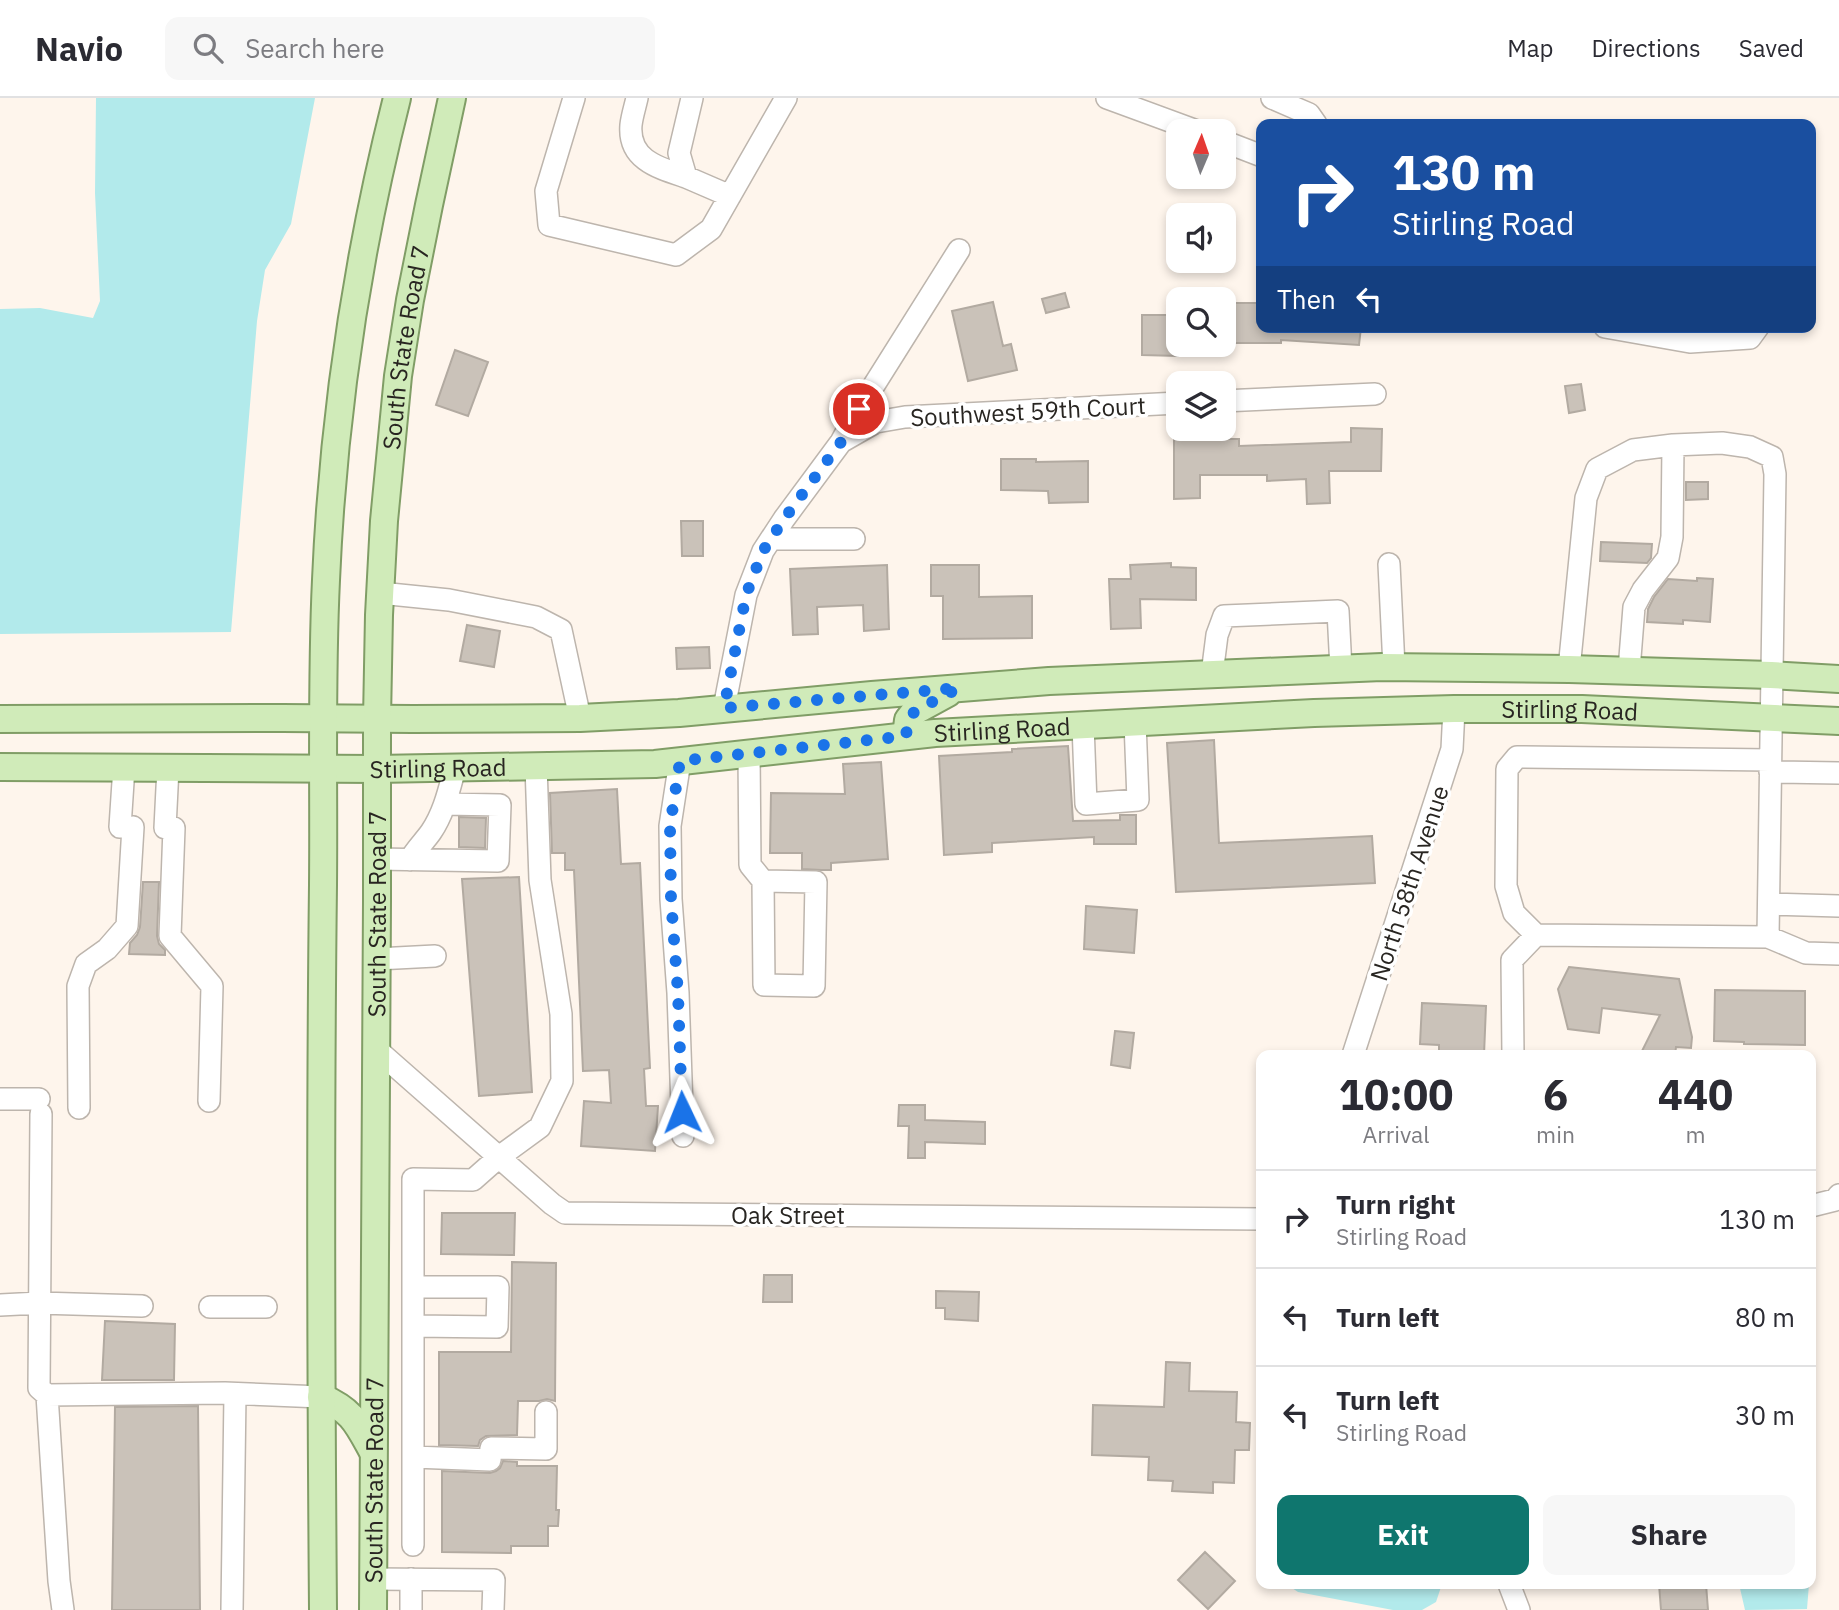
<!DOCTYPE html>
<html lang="en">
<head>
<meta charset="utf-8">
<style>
  :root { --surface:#fff; --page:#f7f7f7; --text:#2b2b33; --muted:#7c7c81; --line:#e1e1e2; --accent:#0f766e }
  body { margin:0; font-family:"IBM Plex Sans",sans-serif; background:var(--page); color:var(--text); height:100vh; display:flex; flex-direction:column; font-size:26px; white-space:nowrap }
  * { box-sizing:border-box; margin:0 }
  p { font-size:23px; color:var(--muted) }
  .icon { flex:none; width:38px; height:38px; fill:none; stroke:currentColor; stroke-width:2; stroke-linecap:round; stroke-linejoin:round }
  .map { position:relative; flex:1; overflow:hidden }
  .details { position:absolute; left:1256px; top:952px; width:560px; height:539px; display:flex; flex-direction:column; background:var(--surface); border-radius:14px; box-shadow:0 4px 10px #0003 }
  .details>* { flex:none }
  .hud { position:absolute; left:1256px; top:21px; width:560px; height:214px; border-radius:14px; box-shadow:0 4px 10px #0003; background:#1a4fa0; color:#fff; overflow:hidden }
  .needle { width:46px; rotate:2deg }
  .tools { position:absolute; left:1166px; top:21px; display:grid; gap:14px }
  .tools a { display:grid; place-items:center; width:70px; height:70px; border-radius:14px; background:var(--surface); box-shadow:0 4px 10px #0003; font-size:35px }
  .pin { position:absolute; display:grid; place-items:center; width:60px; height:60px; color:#fff; margin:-30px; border:4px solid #fff; border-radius:50%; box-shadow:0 2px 7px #0007 }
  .me { position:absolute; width:77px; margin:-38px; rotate:358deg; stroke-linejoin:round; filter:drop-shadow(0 0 5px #0008) }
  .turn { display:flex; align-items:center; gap:24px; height:147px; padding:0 21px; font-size:32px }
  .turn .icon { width:91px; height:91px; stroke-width:2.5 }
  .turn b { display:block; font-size:49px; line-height:60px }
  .then { display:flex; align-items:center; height:66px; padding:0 21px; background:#0003; gap:14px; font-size:26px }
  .eta { display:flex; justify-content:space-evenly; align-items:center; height:119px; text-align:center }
  .eta b { font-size:42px; font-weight:700; line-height:49px }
  .cta { display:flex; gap:14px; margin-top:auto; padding:14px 21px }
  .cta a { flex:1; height:80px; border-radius:14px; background:var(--accent); color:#fff; font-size:28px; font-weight:700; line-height:80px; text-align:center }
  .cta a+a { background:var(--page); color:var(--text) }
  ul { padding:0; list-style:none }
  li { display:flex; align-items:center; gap:21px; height:98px; padding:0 21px; border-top:2px solid var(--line) }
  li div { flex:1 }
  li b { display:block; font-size:26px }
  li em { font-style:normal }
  header { display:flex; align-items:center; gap:42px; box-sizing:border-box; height:98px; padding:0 35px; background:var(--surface); border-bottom:2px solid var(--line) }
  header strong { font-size:33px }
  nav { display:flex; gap:38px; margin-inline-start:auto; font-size:24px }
  .search { width:490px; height:63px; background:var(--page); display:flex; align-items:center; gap:18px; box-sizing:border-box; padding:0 24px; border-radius:14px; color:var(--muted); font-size:26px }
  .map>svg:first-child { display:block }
</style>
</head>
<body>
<header>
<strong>Navio</strong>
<div class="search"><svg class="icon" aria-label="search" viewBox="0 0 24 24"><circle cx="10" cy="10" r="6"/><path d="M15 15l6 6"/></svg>Search here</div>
<nav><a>Map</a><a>Directions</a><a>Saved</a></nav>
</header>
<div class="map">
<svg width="1839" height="1512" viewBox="0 0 1839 1512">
  <rect width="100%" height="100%" fill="#fef5ec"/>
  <!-- water -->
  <path fill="#b2eaeb" d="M96 0H315L291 126 265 172 257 223 231 534 0 536V211L40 210 93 220 100 203 95 95Z
    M1286 1486H1442L1436 1504 1422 1512H1393L1298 1494Z
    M1739 1486H1809L1807 1511 1745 1512Z"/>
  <!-- building -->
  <path fill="#cac2b9" stroke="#b2aaa1" stroke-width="2" d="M1065 195 1069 209 1046 215 1042 201Z
    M993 204 1003 248 1011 246 1017 272 968 283 952 213Z
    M1223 205H1262V229H1361L1359 247 1281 242V245H1223Z
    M1142 217H1178V258L1142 257Z
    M455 252 488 264 468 318 436 307Z
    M1581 286 1585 312 1569 315 1565 288Z
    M1351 330 1382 331 1381 373H1329L1330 405 1307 406 1306 381 1267 383V377H1200V400L1174 401V341H1239V348L1351 344Z
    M1001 361H1036V364L1088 363V404L1049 405 1048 393 1001 392Z
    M1686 384H1708V401L1686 402Z
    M681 423H703V458H682Z
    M1601 444 1652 446 1651 460 1647 465 1600 463Z
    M1171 465V469L1196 470V502L1140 501 1141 530 1111 531 1109 481H1131L1130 467Z
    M887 467 889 531 864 533 863 507 817 509 818 536 793 537 790 471Z
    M931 467H979V499L1032 498V540L943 541V498H931Z
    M1697 480 1713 481 1710 524 1683 522V526L1647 524 1648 511 1654 499 1668 481 1697 483Z
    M467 527 500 533 494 569 460 563Z
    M709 549 710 570 677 571 676 550Z
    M1214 642 1219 745 1372 738 1375 785 1176 794 1167 645Z
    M1068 648 1073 723 1120 722V717H1136V746H1094V739L992 745V754L944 757 939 658 1012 654V651Z
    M881 664 888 761 831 765V772H821L802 771V755H770L771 695 845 696 843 666Z
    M617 691 621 766 640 765 650 970 644 971 646 1008H658L655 1053 581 1048 584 1003 611 1005 609 972 583 973 574 772H565V755H552L550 695Z
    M459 719 486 720 485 750 459 749Z
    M519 779 532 994 479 998 462 781Z
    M143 784H159L157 838 159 846 165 852V857L129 856 130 845 137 837 140 829Z
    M1086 808 1137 812 1134 855 1084 851Z
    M1569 869 1679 881 1692 939 1691 950 1676 949 1675 957H1640L1660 917 1602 910 1599 935 1568 931 1558 891Z
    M1715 892 1805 893V947L1744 946V944L1714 943Z
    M1422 905 1486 908 1484 957H1439V947L1420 946Z
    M1115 933 1134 935 1130 970 1111 967Z
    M899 1007H925V1022L985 1024V1046L925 1044V1060H908L909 1028H898Z
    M442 1115H515L514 1157 441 1156Z
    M512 1164 556 1165 555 1303 547 1301 539 1303H518L517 1337 486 1338 480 1342 478 1348 439 1347V1254H511Z
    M764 1177H792V1204H763Z
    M936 1193 979 1194 978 1223 945 1221V1210H936Z
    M105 1223 175 1226 174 1282H102Z
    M1166 1264 1190 1265 1189 1293 1237 1294 1236 1324 1250 1325 1249 1352H1235L1234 1385 1213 1384V1395L1172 1393 1173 1383 1148 1382 1149 1359 1092 1357 1093 1307 1164 1309Z
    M198 1308 200 1512H112L115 1309Z
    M503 1363 517 1364V1368H557L556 1412H559L558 1428H548V1448H511V1455L442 1454V1373L490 1375 496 1373 500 1370Z
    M1205 1454 1235 1483 1208 1511 1178 1482Z
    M1659 1486H1706L1708 1512H1661Z"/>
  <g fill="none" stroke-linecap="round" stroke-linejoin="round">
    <defs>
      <path id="minor" d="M574 0 546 93 549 127 676 157 711 131 786 0
        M637 0C635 9 632 18 631 27 628 62 659 70 686 79
        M692 0 679 55 686 79 730 98
        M1107 0 1197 33
        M1272 0 1309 16 1316 26
        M1223 43 1262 58
        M1605 229 1690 244 1750 240 1758 229
        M1223 303 1375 296
        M841 344 876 324 905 319 1178 305
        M771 441H854
        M1389 466 1394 569
        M380 495 449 502 536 519 561 532 580 620
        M1569 571 1586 400 1597 371 1633 352 1673 347 1722 345 1750 349 1772 359 1775 376 1768 839
        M1629 572 1634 509 1643 492 1668 460 1672 439 1673 347
        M1212 576 1217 537 1224 518 1338 513 1341 571
        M724 610 746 497 763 453 784 421 841 344 859 311 959 152
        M1083 627 1086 706 1138 702 1135 624
        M749 655 750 767 763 783 764 887 814 888 816 784 763 783
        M1770 662 1517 659 1507 671 1506 788 1514 815 1536 837 1768 839 1806 855 1839 856
        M680 663 670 728 671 801 678 895 683 1038
        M168 670 165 730H174L170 838 212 888 209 1003
        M1770 674 1839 675
        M120 729 124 669
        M376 761 498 763 500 707 445 706
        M410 762C416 751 424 744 431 734 444 715 449 692 455 670
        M1769 806 1839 808
        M377 861 435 858
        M376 951 552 1106 565 1115 1262 1121
        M1353 957 1452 651 1454 611
        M1513 957 1512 862 1536 837
        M0 1001H39
        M79 1010 78 888 86 866 107 851 127 828 133 729
        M41 1016 39 1290 47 1297 59 1483 63 1512
        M1811 1108 1835 1102 1839 1097
        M413 1189H498L497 1229 414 1228
        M0 1207 39 1205 142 1208
        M210 1209H266
        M47 1297 225 1295 321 1299
        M414 1359 490 1362 491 1350 546 1351V1314
        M413 1447V1081L473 1082 499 1059 540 1029 562 983 561 916 540 782 536 668
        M373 1481 494 1482 493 1512
        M1509 1486 1519 1512
        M232 1512 235 1296
        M411 1512V1481"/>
      <g id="major">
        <path d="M0 621 282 620 413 621 580 620 679 615 872 597 1049 583 1382 569 1569 571 1771 577 1839 581"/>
        <path d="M906 638 908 622 915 613 948 595"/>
        <path id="s1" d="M0 669 377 671 655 666 935 635 1314 615 1454 611H1582L1839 623"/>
        <path d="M321 1299C353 1313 357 1325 373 1354"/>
        <path d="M323 1512C321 1270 320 1029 323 787 324 686 321 584 326 482 333 320 357 158 397 0"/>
        <path id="s2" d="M373 1512 377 803V621L379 517 384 423 398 278 410 202 429 107 452 0"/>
      </g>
    </defs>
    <!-- minor casing -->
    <use href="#minor" stroke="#bdb5ad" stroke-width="24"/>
    <!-- major casing -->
    <use href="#major" stroke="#809d66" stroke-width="30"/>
    <!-- minor -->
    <use href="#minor" stroke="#fff" stroke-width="21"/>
    <!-- major -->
    <use href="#major" stroke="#d0ebb9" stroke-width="26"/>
  </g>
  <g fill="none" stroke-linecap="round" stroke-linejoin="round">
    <!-- route -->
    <path stroke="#1a73e8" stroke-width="12" stroke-dasharray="0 21.6" d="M682 1014 678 895 671 801 670 728 680 663 906 638 908 622 915 613 959 590 724 610 746 497 763 453 784 421 841 344 859 311"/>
  </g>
  <g text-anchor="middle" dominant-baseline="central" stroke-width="7" stroke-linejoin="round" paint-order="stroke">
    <!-- street labels -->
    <g font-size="24" fill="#282521" stroke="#fff">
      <text stroke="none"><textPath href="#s2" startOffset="1264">South State Road 7</textPath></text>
      <text transform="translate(1028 313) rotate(-3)">Southwest 59th Court</text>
      <text stroke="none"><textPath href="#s1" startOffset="1572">Stirling Road</textPath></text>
      <text stroke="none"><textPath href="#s1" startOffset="1004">Stirling Road</textPath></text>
      <text stroke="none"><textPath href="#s1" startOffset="438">Stirling Road</textPath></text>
      <text transform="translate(1409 785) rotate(-72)">North 58th Avenue</text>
      <text stroke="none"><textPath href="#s2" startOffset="696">South State Road 7</textPath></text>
      <text x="788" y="1117">Oak Street</text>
      <text stroke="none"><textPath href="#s2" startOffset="130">South State Road 7</textPath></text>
    </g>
  </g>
</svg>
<div class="tools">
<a><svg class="needle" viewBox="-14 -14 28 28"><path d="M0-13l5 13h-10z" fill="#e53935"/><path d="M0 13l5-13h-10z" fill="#7c7c81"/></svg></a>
<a><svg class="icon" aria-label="sound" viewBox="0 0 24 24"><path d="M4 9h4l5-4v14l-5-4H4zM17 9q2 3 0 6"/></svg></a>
<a><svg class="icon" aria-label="search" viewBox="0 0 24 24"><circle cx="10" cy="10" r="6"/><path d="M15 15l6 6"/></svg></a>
<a><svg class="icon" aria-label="layers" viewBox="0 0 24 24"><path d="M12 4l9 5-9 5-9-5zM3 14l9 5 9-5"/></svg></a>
</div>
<div class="pin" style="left:859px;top:311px;background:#d93025"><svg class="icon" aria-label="arrive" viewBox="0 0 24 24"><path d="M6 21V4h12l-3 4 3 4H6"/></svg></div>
<svg class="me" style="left:682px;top:1014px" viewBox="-20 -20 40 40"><path d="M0-17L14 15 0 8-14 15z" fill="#1a73e8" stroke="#fff" stroke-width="4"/></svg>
<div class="hud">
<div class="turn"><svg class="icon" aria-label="right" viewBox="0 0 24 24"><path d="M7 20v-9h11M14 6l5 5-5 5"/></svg><div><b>130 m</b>Stirling Road</div></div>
<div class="then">Then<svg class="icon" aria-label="left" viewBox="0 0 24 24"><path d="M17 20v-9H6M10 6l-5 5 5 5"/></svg></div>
</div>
<section class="details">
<div class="eta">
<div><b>10:00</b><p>Arrival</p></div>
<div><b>6</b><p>min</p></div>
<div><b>440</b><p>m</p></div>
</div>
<ul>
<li><svg class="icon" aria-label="right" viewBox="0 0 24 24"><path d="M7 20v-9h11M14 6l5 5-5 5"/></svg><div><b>Turn right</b><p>Stirling Road</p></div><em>130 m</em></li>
<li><svg class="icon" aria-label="left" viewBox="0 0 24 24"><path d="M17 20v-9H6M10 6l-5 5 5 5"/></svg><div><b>Turn left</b></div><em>80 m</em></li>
<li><svg class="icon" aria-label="left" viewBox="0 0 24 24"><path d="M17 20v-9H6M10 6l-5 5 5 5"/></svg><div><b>Turn left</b><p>Stirling Road</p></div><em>30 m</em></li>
</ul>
<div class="cta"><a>Exit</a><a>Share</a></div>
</section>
</div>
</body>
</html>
